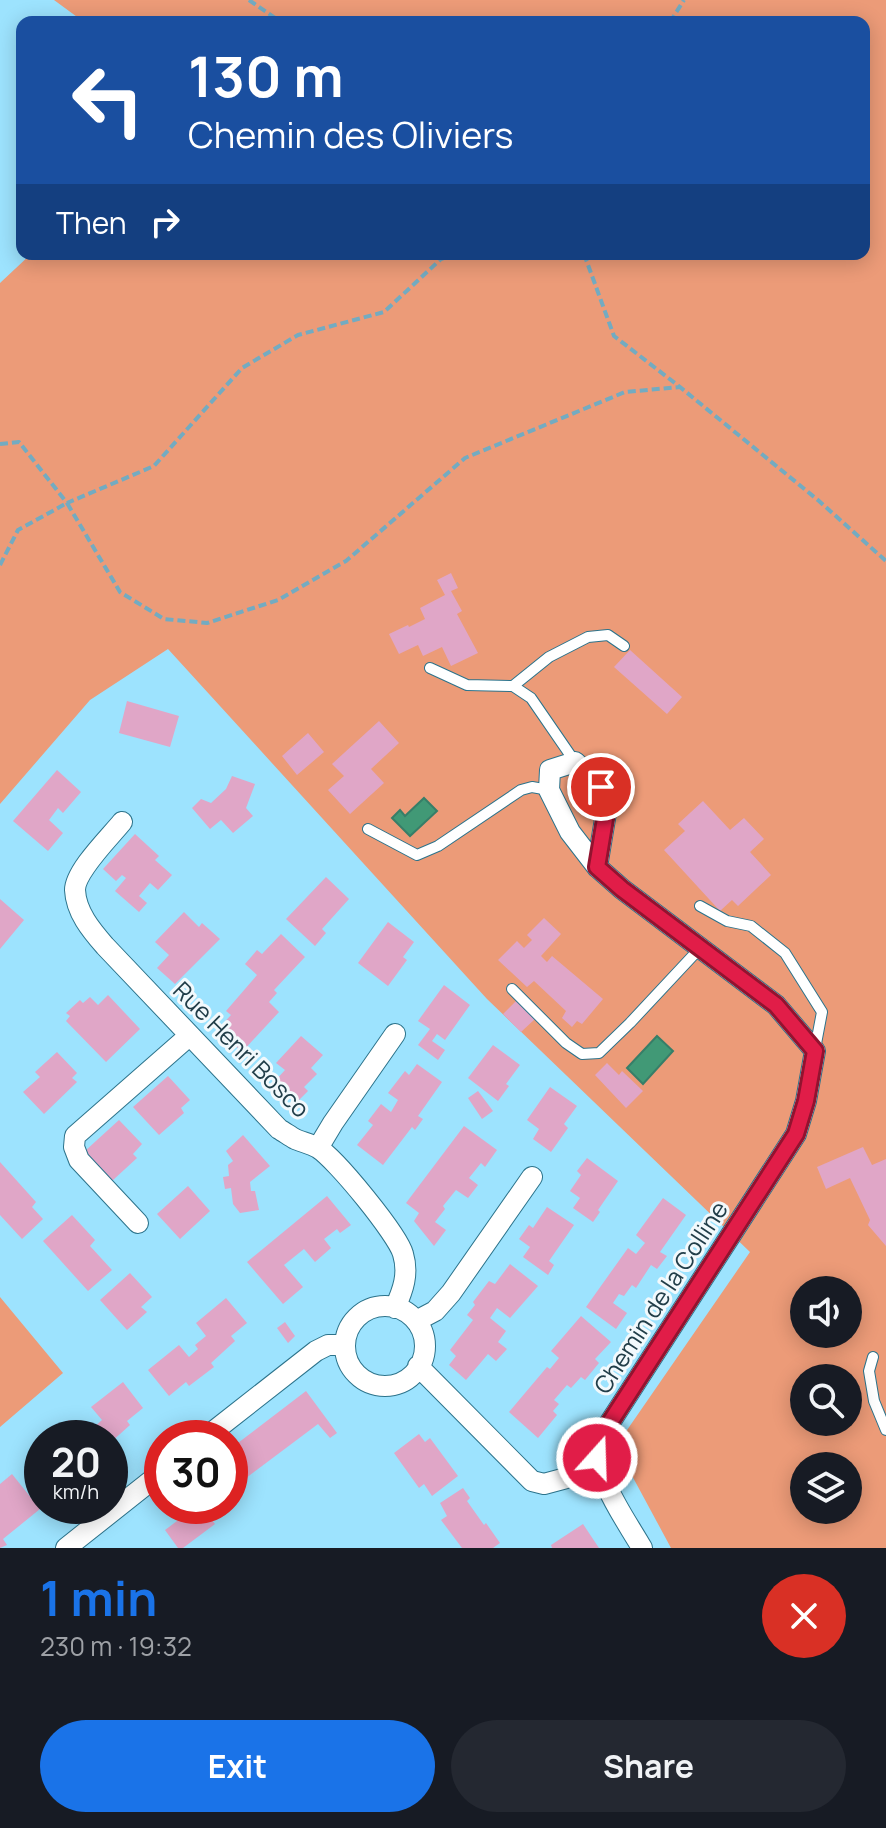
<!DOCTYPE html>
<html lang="en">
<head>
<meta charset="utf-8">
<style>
  :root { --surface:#171b24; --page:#242831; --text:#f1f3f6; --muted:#9ea1a6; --accent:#1a73e8 }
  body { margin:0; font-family:Manrope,sans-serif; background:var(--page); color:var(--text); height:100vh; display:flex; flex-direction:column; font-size:30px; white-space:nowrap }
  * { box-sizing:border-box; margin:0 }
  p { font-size:26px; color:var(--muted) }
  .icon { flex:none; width:44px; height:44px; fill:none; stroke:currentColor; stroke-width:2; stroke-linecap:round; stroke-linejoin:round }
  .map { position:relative; height:1548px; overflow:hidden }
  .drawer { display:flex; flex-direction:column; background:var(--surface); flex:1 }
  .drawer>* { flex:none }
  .hud { position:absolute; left:16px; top:16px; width:854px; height:244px; border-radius:16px; box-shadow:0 4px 20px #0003; background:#1a4fa0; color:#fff; overflow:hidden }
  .buttons { position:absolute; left:790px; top:1276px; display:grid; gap:16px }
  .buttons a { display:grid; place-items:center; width:72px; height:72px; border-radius:50%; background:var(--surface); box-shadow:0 4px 20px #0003; font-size:40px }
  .speed { position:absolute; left:24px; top:1420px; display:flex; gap:16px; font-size:40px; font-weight:700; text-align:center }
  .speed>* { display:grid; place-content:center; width:104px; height:104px; border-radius:50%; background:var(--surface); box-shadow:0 4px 20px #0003; line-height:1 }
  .speed small { font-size:20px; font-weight:400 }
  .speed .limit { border:12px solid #d22; background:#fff; color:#111 }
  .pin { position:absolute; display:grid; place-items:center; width:68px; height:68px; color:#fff; margin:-34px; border:4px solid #fff; border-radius:50%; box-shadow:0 2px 8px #0007 }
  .me { position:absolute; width:88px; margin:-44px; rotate:20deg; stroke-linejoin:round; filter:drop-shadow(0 0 6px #0008) }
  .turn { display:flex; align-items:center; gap:28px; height:168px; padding:0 40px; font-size:36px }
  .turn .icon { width:104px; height:104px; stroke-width:2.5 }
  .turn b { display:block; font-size:56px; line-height:68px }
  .then { display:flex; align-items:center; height:76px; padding:0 40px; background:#0003; gap:16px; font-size:30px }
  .round { display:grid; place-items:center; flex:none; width:84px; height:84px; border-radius:42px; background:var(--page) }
  .summary { display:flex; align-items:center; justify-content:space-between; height:136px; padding:0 40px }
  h1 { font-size:48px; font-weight:700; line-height:60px; color:var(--accent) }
  .button { display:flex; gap:16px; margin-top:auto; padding:16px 40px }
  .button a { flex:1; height:92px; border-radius:48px; background:var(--accent); color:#fff; font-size:32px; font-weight:700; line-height:92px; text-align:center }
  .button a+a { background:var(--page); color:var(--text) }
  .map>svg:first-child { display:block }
</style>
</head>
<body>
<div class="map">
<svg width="886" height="1548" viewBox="0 0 886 1548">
  <rect width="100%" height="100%" fill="#9de3fe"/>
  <!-- green -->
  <path fill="#ec9b78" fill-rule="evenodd" d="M54 0H886V1548H671L616 1446 750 1252 487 999 168 649 90 700 0 804V283L31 254H864V22H84ZM804 1290H848V1334H804ZM804 1378H848V1422H804ZM804 1466H848V1510H804Z
    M0 1297 63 1373 0 1427Z"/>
  <!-- water -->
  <path fill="#419976" stroke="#377e68" stroke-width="2" d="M424 798 437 811 410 836 392 818 400 810 405 816Z
    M657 1036 673 1051 643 1084 627 1068Z"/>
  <!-- building -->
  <path fill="#e0a6c7" d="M451 573 458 588 451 591 462 611 457 614 478 653 451 666 442 647 423 656 418 645 399 654 389 634 408 625 409 627 425 619 420 608 445 595 437 580Z
    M630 650 682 697 667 714 614 667Z
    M127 701 179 716 170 747 119 733Z
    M379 721 399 743 371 769 384 783 350 814 328 790 344 776 332 764Z
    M308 733 324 752 297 775 282 756Z
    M57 770 81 792 63 813 58 808 49 820 63 833 48 851 13 821Z
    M232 776 255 784 246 808 253 816 233 833 221 820 210 829 192 808 201 799 211 803 226 789Z
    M703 801 730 830 744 818 764 839 750 852 771 875 738 906 732 900 720 911 664 850 685 831 678 824Z
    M135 834 159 856 155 860 172 875 158 890 150 883 139 896 147 903 139 912 115 891 126 878 122 875 116 881 103 869Z
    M326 877 349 899 322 929 326 933 315 946 286 919Z
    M0 899 24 920 0 949Z
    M184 912 199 927 202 923 220 939 175 984 157 968 169 955 155 942Z
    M544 918 561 934 541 956 547 962 552 956 603 999 582 1024 577 1021 572 1027 562 1018 566 1011 534 981 527 987 498 960 517 941 524 948 532 940 527 935Z
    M388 922 414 942 403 957 407 960 388 986 358 963Z
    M281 934 305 957 274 990 277 993 269 1002 279 1012 242 1052 218 1029 231 1015 226 1011 257 975 245 964 257 950 262 954Z
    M444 985 470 1005 445 1040 437 1034 432 1041 445 1050 438 1060 418 1045 430 1029 418 1021Z
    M108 995 140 1029 106 1062 66 1021 70 1016 66 1013 80 1000 83 1003 90 997 98 1005Z
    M517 1000 535 1019 521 1032 503 1014Z
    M301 1036 323 1055 311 1068 317 1074 304 1087 308 1091 296 1103 274 1082 285 1070 276 1063Z
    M493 1045 520 1065 506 1084 509 1086 498 1101 468 1078Z
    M57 1052 77 1073 72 1078 77 1082 44 1114 23 1092 40 1077 35 1072Z
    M607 1063 619 1075 622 1071 643 1091 626 1108 595 1075Z
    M417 1064 442 1082 418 1116 423 1119 415 1130 412 1127 383 1165 357 1145 373 1125 368 1121 381 1104 391 1112 398 1100 388 1093 405 1071 409 1075Z
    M168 1076 190 1100 181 1108 184 1113 159 1135 133 1107Z
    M550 1087 577 1106 564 1124 568 1128 551 1152 533 1139 539 1129 527 1120Z
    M478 1091 493 1111 482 1119 468 1098Z
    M119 1120 142 1144 133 1154 137 1158 112 1181 85 1151Z
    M464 1126 497 1150 485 1167 481 1163 469 1178 478 1185 468 1198 456 1190 443 1206 445 1209 435 1222 446 1230 434 1246 414 1221 419 1213 406 1203Z
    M243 1135 270 1166 250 1182 251 1191H255L259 1210 240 1213 233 1204 231 1188 225 1189 223 1177 229 1176 228 1165 233 1161 226 1151Z
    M863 1147 872 1165 886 1159V1246L868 1225 870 1220 850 1178 826 1189 817 1167Z
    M587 1158 618 1181 598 1210 600 1212 593 1222 573 1208 580 1198 570 1191 581 1175 577 1171Z
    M0 1162 36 1202 32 1207 43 1219 22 1239 0 1215Z
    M188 1186 210 1211 180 1239 157 1214Z
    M327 1196 351 1225 340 1233 337 1229 324 1239 331 1248 315 1262 304 1249 284 1265 303 1287 283 1304 247 1262Z
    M663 1198 686 1215 660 1252 667 1256 657 1269 651 1265 636 1288 632 1285 624 1296 619 1294 613 1303 627 1313 616 1329 586 1307 628 1248 636 1254 645 1243 636 1235Z
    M547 1207 574 1225 549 1261 554 1265 548 1275 523 1257 530 1247 519 1239 529 1225 533 1228Z
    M72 1215 95 1240 90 1246 112 1270 88 1291 43 1241Z
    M510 1264 538 1286 510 1318 497 1308 490 1318 506 1331 498 1342 507 1349 496 1361 488 1354 466 1380 449 1365 456 1356 450 1350 473 1320 467 1315 475 1305 473 1302 489 1281 495 1284Z
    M130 1273 152 1297 141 1307 147 1312 127 1330 100 1300Z
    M226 1298 247 1323 231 1336 235 1341 211 1363 214 1367 189 1386 186 1382 169 1396 148 1370 179 1345 189 1357 198 1349 195 1345 206 1336 196 1323Z
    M581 1316 611 1342 595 1359 599 1363 585 1380 581 1377 571 1388 567 1385 554 1400 559 1404 553 1411 557 1415 538 1438 509 1412 547 1367 550 1369 559 1358 551 1351Z
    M285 1322 295 1336 288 1343 277 1328Z
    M123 1382 143 1408 127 1421 130 1425 110 1443V1438H45L69 1420 78 1432 89 1423 93 1428 102 1420 91 1407Z
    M306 1391 337 1433 330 1438 318 1424 230 1490V1449Z
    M419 1434 425 1442 430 1438 458 1476 432 1496 424 1484 419 1488 394 1453Z
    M12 1474 40 1509 3 1539 7 1545 0 1548V1484Z
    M463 1488 470 1498 467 1501 484 1525 486 1523 500 1543 493 1548H462L441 1520 447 1516 440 1503Z
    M197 1506H202L215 1524 183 1548H178L165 1530Z
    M583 1524 599 1548H552L551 1545Z"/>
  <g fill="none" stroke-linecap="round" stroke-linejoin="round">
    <defs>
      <path id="lane" d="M430 668 467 685 513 686 531 698 575 762
        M513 686 549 657 588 637 608 635 624 646
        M368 829 417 855 438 846 521 790 532 787 549 790
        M700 906 727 921 751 926 785 953 822 1012 815 1049
        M512 989 566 1043 582 1054 599 1053 630 1023 701 947
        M873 1357 869 1371 874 1401 886 1430"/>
      <path id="street" d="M122 822C110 837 75 871 75 890 76 912 91 930 105 946L279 1129C284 1132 290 1136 295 1139 302 1142 311 1144 318 1148 336 1159 398 1235 403 1254 409 1274 403 1290 395 1308
        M597 867 606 813 601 787 575 762 550 770 549 790 570 832 597 867 622 889 776 1005 815 1051 806 1101 796 1134 598 1441C596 1481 623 1515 642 1548
        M318 1148 333 1123 395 1034
        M138 1223 79 1160 74 1147 75 1136 189 1036
        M345 1346a40 40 0 1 1 80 0a40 40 0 1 1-80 0Z
        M416 1321 435 1311 451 1293 532 1177
        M418 1366 532 1481 544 1484 600 1469
        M205 1438 316 1351 328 1345H345
        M66 1548 162 1472"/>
    </defs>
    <!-- lane casing -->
    <use href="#lane" stroke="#2c738b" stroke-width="12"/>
    <!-- street casing -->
    <use href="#street" stroke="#2c738b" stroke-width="22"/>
    <!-- path -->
    <path stroke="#73abc1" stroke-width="4" stroke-dasharray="8 4" stroke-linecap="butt" d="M249 0 281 22
      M670 22 684 0
      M584 254 614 336 680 387 819 501 886 561
      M0 444 19 442 67 503 154 466 242 368 298 335 384 312 441 259 457 254
      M0 565 18 530 67 503 120 592 164 619 207 623 278 600 346 561 465 458 625 392 680 387"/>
    <!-- lane -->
    <use href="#lane" stroke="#fff" stroke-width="10"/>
    <!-- street -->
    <use href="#street" stroke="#fff" stroke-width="20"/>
  </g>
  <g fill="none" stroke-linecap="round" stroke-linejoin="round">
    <defs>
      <path id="route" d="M597 1458 598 1441 796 1134 806 1101 815 1051 776 1005 622 889 597 867 606 813 601 787"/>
    </defs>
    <!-- route casing -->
    <use href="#route" stroke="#92132f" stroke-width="20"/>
    <!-- route -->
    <use href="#route" stroke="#e11d48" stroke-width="14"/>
  </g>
  <g text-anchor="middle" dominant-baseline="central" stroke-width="6" stroke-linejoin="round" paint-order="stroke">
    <!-- street labels -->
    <g font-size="24" fill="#213e49" stroke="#f2f9fc">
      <text transform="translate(242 1049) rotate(45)">Rue Henri Bosco</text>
      <text transform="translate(660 1297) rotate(-57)">Chemin de la Colline</text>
    </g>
  </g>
</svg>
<div class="buttons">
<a><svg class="icon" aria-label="sound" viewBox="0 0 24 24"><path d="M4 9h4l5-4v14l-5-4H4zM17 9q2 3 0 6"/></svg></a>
<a><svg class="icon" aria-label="search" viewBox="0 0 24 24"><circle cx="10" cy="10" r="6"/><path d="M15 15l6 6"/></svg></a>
<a><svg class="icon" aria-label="layers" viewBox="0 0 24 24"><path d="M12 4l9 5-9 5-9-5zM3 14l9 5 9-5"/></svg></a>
</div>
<div class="speed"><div>20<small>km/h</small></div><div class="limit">30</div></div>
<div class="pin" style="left:601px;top:787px;background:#d93025"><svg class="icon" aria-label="arrive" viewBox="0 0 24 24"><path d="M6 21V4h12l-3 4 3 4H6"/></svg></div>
<svg class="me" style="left:597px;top:1458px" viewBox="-20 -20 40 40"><circle r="17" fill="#e11d48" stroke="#fff" stroke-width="3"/><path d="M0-11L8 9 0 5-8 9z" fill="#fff"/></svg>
<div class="hud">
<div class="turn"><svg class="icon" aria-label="left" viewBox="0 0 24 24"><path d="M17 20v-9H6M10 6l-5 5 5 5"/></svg><div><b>130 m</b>Chemin des Oliviers</div></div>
<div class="then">Then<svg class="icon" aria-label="right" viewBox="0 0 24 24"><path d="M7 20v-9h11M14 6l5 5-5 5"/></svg></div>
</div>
</div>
<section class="drawer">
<div class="summary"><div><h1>1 min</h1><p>230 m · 19:32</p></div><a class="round" style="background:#d93025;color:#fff"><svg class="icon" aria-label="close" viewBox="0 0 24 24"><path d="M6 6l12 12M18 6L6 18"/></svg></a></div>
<div class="button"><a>Exit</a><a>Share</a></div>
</section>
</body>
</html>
